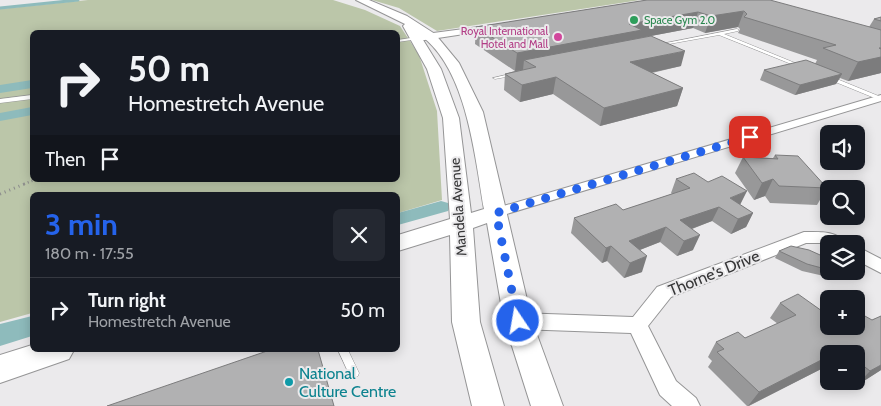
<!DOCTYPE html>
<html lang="en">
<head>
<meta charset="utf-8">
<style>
  :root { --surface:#171b24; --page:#242831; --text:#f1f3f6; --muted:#9ea1a6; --line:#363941; --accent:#2563eb }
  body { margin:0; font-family:Cabin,sans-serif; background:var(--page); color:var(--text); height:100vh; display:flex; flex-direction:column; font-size:19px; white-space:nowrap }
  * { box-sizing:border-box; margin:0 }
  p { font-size:16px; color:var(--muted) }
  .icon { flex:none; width:28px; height:28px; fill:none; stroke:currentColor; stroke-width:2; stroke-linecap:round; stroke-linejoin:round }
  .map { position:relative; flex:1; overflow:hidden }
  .details { position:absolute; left:30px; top:192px; width:370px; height:160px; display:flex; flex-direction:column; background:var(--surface); border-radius:8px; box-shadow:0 2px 12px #0003 }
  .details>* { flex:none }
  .top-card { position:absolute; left:30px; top:30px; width:370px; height:152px; border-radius:8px; box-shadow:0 2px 12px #0003; background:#171b24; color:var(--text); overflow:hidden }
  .buttons { position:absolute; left:820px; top:125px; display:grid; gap:10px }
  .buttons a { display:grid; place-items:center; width:45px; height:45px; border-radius:8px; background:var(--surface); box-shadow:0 2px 12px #0003; font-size:25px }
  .pin { position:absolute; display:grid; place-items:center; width:42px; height:42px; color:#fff; margin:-21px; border-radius:10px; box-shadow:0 2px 8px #0006 }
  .me { position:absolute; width:55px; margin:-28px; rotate:348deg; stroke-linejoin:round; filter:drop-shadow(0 0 4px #0008) }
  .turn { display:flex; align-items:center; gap:18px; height:105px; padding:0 15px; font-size:22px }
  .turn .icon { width:65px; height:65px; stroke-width:2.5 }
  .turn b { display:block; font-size:35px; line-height:42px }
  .then { display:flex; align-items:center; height:48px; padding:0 15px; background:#0003; gap:10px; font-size:19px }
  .round { display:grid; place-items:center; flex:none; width:52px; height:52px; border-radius:8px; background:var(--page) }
  .headline { display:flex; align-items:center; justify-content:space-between; height:85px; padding:0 15px }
  h1 { font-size:30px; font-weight:700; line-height:38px; color:var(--accent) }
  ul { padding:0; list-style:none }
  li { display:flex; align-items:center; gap:15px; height:65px; padding:0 15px; border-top:1px solid var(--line) }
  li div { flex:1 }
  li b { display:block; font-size:19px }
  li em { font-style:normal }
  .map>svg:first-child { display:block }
</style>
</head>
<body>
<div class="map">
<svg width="881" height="406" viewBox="0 0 881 406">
  <rect width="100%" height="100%" fill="#ebeaec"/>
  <!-- green -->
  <path fill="#bbc6a9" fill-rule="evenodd" d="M88 0H333L365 10 400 26 419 55 437 111 442 200 398 213V195H32V313L0 322V9ZM32 32H398V180H32Z
    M372 0H640L437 31 399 8Z"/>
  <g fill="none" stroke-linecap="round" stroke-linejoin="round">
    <!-- stream -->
    <path stroke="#8ebbbc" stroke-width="3" d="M0 8 78 0"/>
    <!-- canal -->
    <path fill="#8ebbbc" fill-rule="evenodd" d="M32 80V88L0 93V85Z
      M32 107V115L0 121V113Z
      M441 201 448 203 450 207 448 211 398 225V213Z
      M32 316V336L0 346V324Z"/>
    <defs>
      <path id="service" d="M737 29 739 30 738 31 724 34 805 67 801 68 719 35 658 46 656 45Z
        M417 37H418V39L398 42V40Z
        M514 73H516V75L495 79 493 78Z
        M828 77H832L881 97V99H877L828 79Z
        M32 95V99L0 103V99Z
        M338 350H348L359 373 358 376 354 378 350 376Z"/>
      <path id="minor" d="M494 25 498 27 497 29 418 41 414 38 418 35Z
        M881 95V101L500 216H490L487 213 490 210Z
        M804 232C818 232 838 230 846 244H829V246L822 243H806L671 297 648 326 676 381 696 398 700 406H672L660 395 631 333 518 329 511 327 508 321 511 315 518 313 633 317 657 287Z
        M856 246 881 259V273L856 260Z"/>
      <path id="secondary" d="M356 0H369L407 16 435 34 459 63 483 112 532 321 563 406H531L504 321 487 223 473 228 480 322 504 406H472L452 322 450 235 398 251V235L450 219 443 118 427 69 403 26 405 24ZM420 35C467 68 475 157 484 209L471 213 459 118 441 69Z
        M32 345V350H74L69 359 0 383V355Z"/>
    </defs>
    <!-- service casing -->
    <use href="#service" stroke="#959596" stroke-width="1"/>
    <!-- minor casing -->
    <use href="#minor" stroke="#959596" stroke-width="2"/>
    <!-- secondary casing -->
    <use href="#secondary" stroke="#959596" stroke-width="2"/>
    <!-- path-far1 -->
    <path stroke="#8a8a8b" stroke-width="2.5" stroke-dasharray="1 3" stroke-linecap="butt" d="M24 184 34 180"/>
    <!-- path -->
    <path stroke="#8a8a8b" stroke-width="3" stroke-dasharray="1 4" stroke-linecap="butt" d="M0 194 27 183"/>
    <!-- service -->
    <use href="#service" fill="#fff" fill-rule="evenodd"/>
    <!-- minor -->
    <use href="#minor" fill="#fff" fill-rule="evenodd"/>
    <!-- secondary -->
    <use href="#secondary" fill="#fff" fill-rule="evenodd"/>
  </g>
  <!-- wall -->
  <path fill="#989899" d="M647 0 869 27 874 19 881 17V73L848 81 840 78 836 84 795 95 760 80 764 70 815 64 817 60 738 33 740 29 738 27 705 33 693 28 640 38 681 66 652 73 683 88 677 106 600 126 553 94 520 102 504 90 505 74 515 71 475 44 476 27Z
    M775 155 827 188 817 205 770 203 765 196 754 200 735 173 743 157 773 158Z
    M676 179 740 205 753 213 746 227 731 234 712 221 692 229 693 250 677 256 660 242 640 250 642 272 624 278 607 261 602 263 571 233 574 218 623 210 672 194 671 193Z
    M779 251 829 259V271H842L837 279 802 271 775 258Z
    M780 303 829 326 872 320 881 316V370L856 386 850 381H856V354H829V365L749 406H747L708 367 712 361 708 357 716 342 745 338 778 324 770 318Z"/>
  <!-- shaded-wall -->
  <path fill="#7c7c7d" d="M744 11 738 27 705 33 711 16Z
    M698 12 693 28 524 60 523 70 515 71 517 53 629 24Z
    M879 48H881V73L848 81 858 62Z
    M685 51 681 66 626 78 630 62Z
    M842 74 836 84 795 95 800 85Z
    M556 77 553 94 520 102 522 85Z
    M683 88 677 106 600 126 604 108Z
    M773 179 765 196 754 200 762 183Z
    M747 191 740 205 730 198Z
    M719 207 712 221 675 235 680 220Z
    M753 213 746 227 731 234 738 219Z
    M666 227 660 242 624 256 629 241Z
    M700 235 693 250 677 256 684 241Z
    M611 246 607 261 602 263 606 248Z
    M647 256 642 272 624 278 630 263Z
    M829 356V365L748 406 759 392Z
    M881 365V370L856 386 870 371Z"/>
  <!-- building -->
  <path fill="#b1b1b2" stroke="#7c7c7d" d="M647 0H770L881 30V48H879L881 49V57L858 62 823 48 836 45 744 17 747 14 744 11 711 16 698 12 629 24 642 30 517 53 476 27Z
    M881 17V21L874 19Z
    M651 36 685 51 630 62 683 88 604 108 556 77 522 85 505 74 536 67 524 60Z
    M806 60 842 74 800 85 764 70Z
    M775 155 798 156 827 188 779 186 773 179 762 183 743 157 778 159Z
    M694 173 708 182 722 176 747 191 730 198 753 213 738 219 719 207 680 220 700 235 684 241 666 227 629 241 647 256 630 263 611 246 606 248 574 218 616 204 623 210 690 188 676 179Z
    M791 246 809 250 829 259V270L807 264 779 251Z
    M798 294 829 316V326H856V311L872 320 881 316V365L870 371 856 360V354H847L842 350 834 354H829V356L759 392 717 352 724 349 716 342 738 332 745 338 796 315 780 303Z
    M270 350H318L334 406H107Z"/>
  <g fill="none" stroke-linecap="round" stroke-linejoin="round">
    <!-- route -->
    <path stroke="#2563eb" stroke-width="9" stroke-dasharray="0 16.2" d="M518 321 496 213 750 137"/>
  </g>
  <!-- markers -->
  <circle fill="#2e9e5b" stroke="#ebeaec" stroke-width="2" cx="634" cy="20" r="5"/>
  <circle fill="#d1479c" stroke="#ebeaec" stroke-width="2" cx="558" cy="37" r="5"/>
  <circle fill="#0f9aa8" stroke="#ebeaec" stroke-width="2" cx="289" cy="382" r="5"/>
  <g text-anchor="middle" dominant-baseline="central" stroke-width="4" stroke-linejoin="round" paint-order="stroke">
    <!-- far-leisure labels -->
    <g font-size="11" fill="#27864d" stroke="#ebeaec" text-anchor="start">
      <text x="644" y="20">Space Gym 2.0</text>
    </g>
    <!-- far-hotel labels -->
    <g font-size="11" fill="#b23c85" stroke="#ebeaec" text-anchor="end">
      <text x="548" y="31">Royal International<tspan x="548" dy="13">Hotel and Mall</tspan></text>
    </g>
    <!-- street labels -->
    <g font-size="14" fill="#373738" stroke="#ebeaec">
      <text transform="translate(458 207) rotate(-94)">Mandela Avenue</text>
    </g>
    <!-- near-street labels -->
    <g font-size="16" fill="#373738" stroke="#ebeaec">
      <text transform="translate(714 273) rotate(-22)">Thorne's Drive</text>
    </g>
    <!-- near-culture labels -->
    <g font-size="16" fill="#0d838f" stroke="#ebeaec" text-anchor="start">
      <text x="299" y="373">National<tspan x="299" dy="18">Culture Centre</tspan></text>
    </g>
  </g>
</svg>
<div class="buttons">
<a><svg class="icon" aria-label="sound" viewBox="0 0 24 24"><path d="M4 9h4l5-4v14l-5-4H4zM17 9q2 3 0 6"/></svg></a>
<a><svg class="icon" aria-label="search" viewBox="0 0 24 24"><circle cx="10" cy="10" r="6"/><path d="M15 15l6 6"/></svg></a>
<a><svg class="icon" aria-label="layers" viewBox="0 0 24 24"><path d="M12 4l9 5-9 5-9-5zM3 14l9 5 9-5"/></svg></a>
<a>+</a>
<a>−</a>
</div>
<div class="pin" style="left:750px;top:137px;background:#d93025"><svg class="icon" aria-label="arrive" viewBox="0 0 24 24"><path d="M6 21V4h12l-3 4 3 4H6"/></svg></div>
<svg class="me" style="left:518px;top:321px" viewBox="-20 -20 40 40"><circle r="17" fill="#2563eb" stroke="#fff" stroke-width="3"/><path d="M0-11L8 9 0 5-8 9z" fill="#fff"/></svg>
<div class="top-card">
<div class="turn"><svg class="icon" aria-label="right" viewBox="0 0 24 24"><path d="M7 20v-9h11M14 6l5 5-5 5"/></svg><div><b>50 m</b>Homestretch Avenue</div></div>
<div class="then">Then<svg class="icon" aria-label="arrive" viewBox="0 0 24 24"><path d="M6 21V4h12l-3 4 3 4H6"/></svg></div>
</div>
<section class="details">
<div class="headline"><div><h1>3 min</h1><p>180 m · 17:55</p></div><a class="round"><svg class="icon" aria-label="close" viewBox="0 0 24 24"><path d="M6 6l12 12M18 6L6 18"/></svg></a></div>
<ul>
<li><svg class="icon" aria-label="right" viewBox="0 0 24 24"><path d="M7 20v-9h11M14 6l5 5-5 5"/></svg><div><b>Turn right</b><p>Homestretch Avenue</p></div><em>50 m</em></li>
</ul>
</section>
</div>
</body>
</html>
